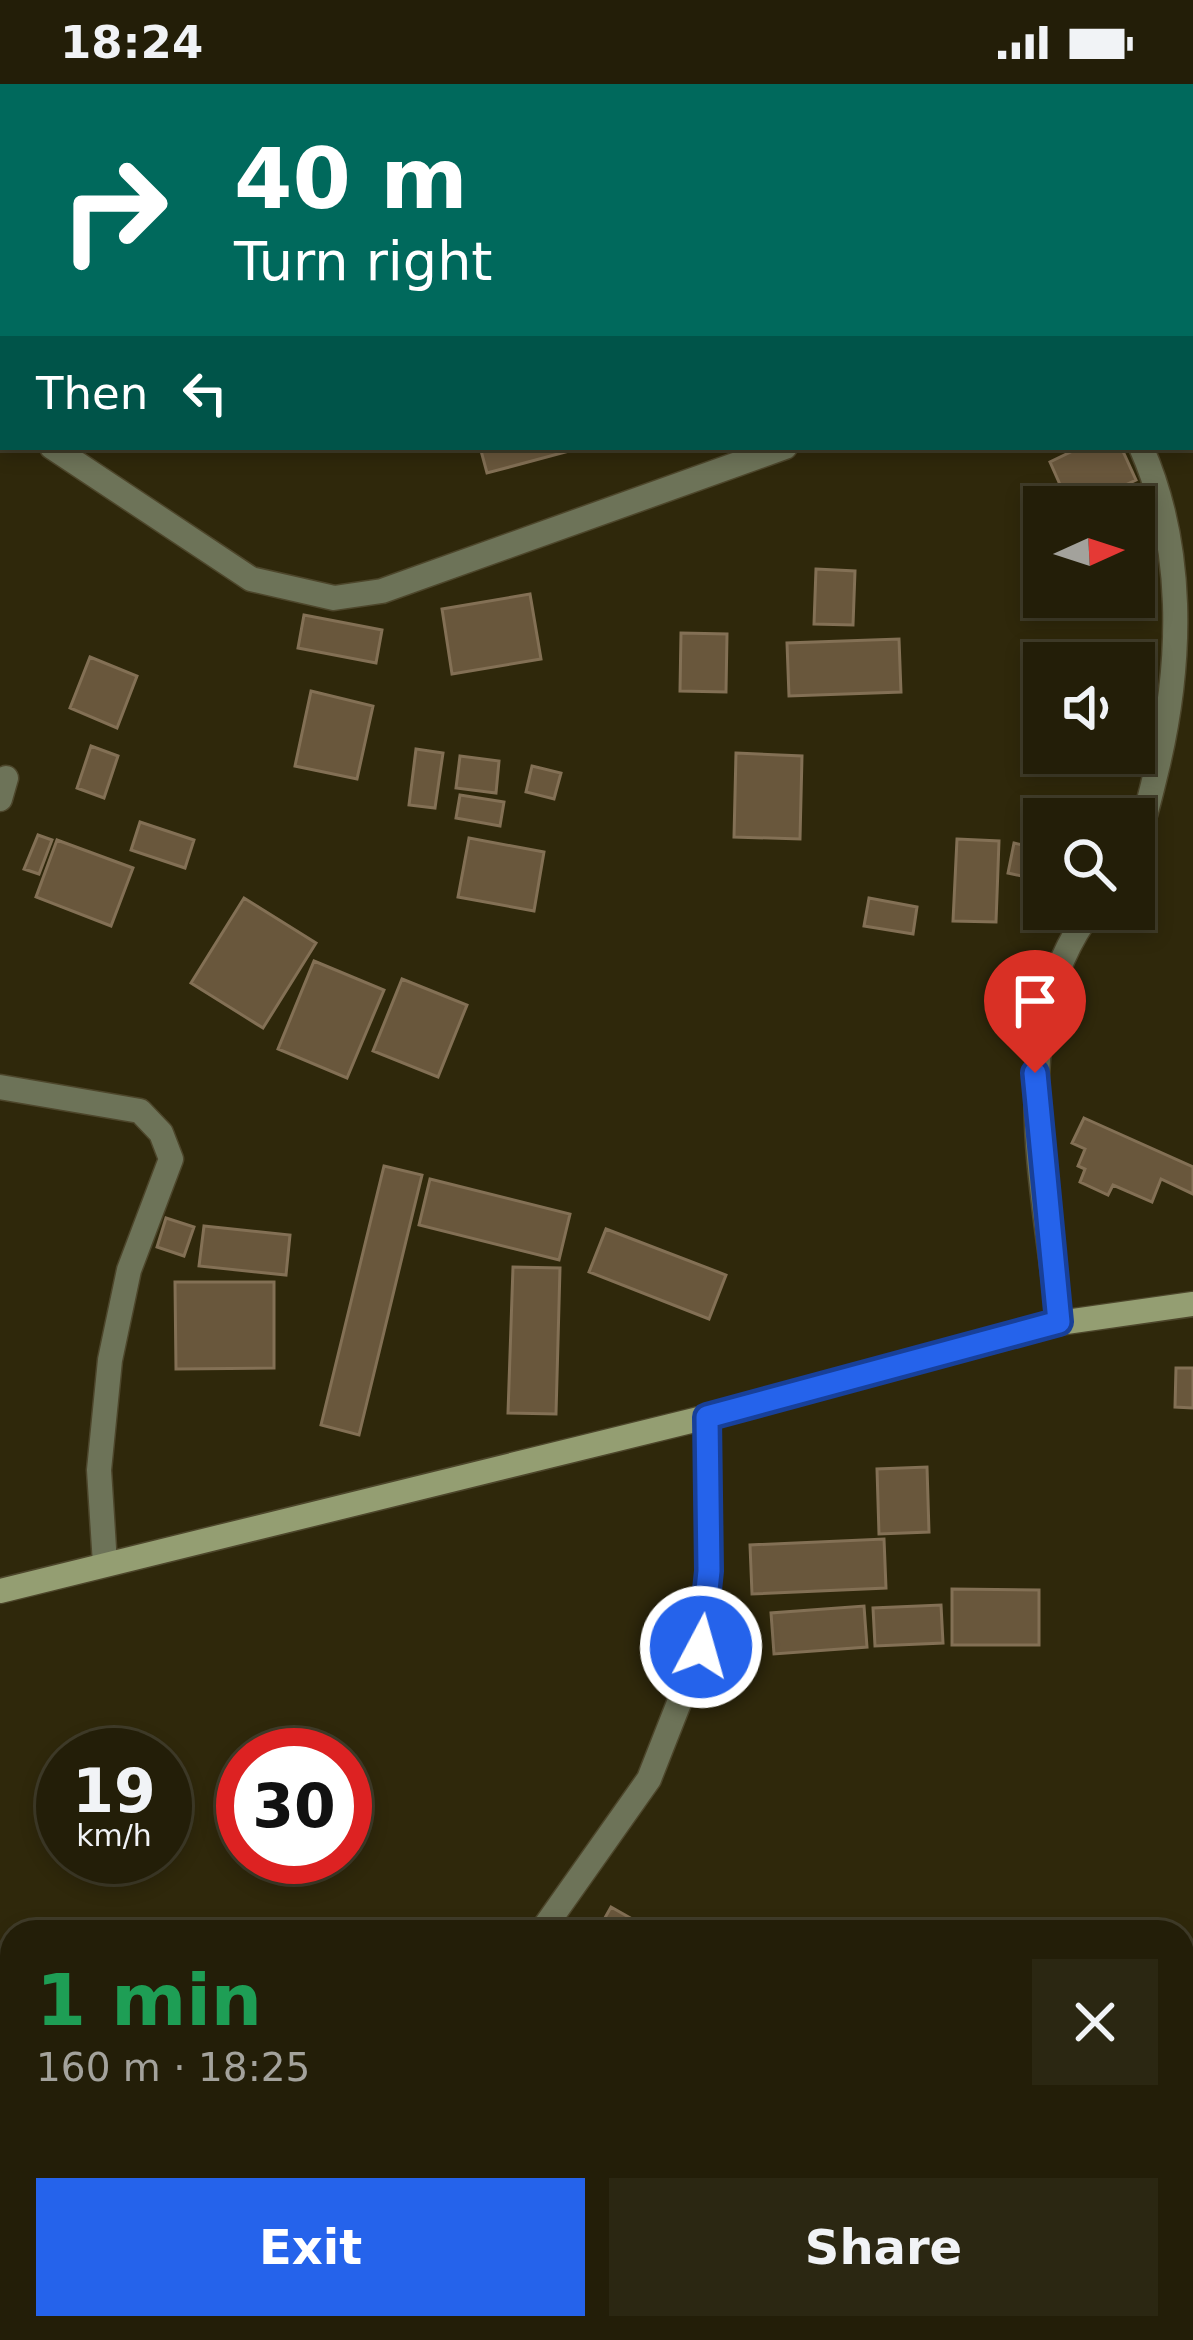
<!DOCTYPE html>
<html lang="en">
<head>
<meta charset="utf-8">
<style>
  :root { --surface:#231e08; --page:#2b2712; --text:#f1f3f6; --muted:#a3a29c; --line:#403c29; --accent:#2563eb }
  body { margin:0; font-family:"DejaVu Sans",sans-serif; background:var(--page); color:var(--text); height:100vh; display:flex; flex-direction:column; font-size:45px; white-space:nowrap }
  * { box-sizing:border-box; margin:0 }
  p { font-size:39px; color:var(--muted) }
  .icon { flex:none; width:66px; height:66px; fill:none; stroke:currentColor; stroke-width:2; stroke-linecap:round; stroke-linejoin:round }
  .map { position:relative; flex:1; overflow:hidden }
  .sheet { position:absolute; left:0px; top:1836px; width:1194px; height:420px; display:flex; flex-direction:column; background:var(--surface); border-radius:36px 36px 0 0; box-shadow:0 6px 18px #0003,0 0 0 3px var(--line) }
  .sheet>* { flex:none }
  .guide { position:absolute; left:0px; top:0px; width:1194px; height:366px; box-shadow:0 6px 18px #0003,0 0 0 3px var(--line); background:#00695c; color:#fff; overflow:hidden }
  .needle { width:78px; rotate:87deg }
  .fabs { position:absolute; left:1023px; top:402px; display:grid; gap:24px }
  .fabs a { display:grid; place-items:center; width:132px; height:132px; border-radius:0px; background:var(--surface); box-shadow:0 6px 18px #0003,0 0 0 3px var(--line); font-size:60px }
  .speed { position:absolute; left:36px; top:1644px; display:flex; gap:24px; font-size:60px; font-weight:700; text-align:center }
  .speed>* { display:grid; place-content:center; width:156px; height:156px; border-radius:50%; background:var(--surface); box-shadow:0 6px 18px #0003,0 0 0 3px var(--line); line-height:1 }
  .speed small { font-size:30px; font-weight:400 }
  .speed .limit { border:18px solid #d22; background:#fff; color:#111 }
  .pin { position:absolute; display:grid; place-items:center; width:102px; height:102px; color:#fff; margin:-123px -51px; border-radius:50% 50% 50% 0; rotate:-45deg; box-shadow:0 0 12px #0007 }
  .pin .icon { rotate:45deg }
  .me { position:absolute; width:132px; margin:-66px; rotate:6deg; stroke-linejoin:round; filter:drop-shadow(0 0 9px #0008) }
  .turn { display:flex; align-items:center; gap:42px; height:252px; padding:0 36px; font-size:54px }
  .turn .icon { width:156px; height:156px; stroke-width:2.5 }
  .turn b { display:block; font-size:84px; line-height:102px }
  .then { display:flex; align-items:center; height:114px; padding:0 36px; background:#0003; gap:24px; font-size:45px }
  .round { display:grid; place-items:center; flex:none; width:126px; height:126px; border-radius:0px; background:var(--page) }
  .headline { display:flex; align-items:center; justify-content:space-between; height:204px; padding:0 36px }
  h1 { font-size:72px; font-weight:800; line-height:90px; color:#1e9e55 }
  .cta { display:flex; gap:24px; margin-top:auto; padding:24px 36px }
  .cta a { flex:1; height:138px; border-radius:0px; background:var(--accent); color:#fff; font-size:48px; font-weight:800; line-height:138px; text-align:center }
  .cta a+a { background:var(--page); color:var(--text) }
  .status { display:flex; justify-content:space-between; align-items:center; height:84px; padding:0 60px; background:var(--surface); direction:ltr }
  .status svg { height:33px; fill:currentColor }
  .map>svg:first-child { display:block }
</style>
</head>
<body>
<div class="status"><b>18:24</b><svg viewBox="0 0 49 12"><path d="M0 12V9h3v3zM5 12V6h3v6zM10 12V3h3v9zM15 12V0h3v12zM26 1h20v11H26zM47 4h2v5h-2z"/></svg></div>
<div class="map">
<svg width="1193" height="2256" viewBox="0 0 1193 2256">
  <rect width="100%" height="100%" fill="#2f280b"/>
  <!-- building -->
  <path fill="#69573c" stroke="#837055" stroke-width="3" d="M480 363H572L573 366 487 389Z
    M1081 363H1121L1136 396 1078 423H1070L1050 378Z
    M816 485 855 487 853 541 814 540Z
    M530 510 541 575 452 590 442 525Z
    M304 531 382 546 376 579 298 564Z
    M681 549 727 550 726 608 680 607Z
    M899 555 901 608 789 612 787 559Z
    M90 573 137 592 117 644 70 624Z
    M311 607 373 622 357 695 295 682Z
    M91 662 118 672 104 714 77 704Z
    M416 665 443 669 435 724 409 721Z
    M736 669 802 672 800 755 734 753Z
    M460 672 499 677 496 709 456 704Z
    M532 682 561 689 554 715 526 708Z
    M460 711 504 718 500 742 456 734Z
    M140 738 194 756 185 784 131 766Z
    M38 751 52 756 39 790 24 785Z
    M469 754 544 768 534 827 458 813Z
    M957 755 999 757 996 838 953 837Z
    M57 756 133 784 111 842 36 813Z
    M1014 759 1044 766V797L1008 789Z
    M244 814 316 859 263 944 191 899Z
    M869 814 917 823 913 850 864 842Z
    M314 877 384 906 347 994 278 965Z
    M402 895 467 921 438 993 373 967Z
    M1084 1034 1193 1083V1110L1161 1095 1152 1118 1113 1101 1108 1111 1080 1098 1085 1085 1078 1082 1085 1065 1072 1059Z
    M384 1082 422 1091 359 1351 321 1341Z
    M430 1095 570 1130 559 1176 419 1141Z
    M166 1134 194 1143 184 1172 157 1163Z
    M204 1142 290 1151 286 1191 199 1182Z
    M606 1145 726 1191 709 1235 589 1188Z
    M513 1183 560 1184 556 1330 508 1329Z
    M175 1198H274V1284L176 1285Z
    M1176 1284H1193V1324L1175 1323Z
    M927 1383 929 1448 879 1450 877 1385Z
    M884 1455 886 1504 752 1510 750 1461Z
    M952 1505 1039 1506V1561H952Z
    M941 1521 943 1559 875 1562 873 1524Z
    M864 1522 867 1563 774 1570 771 1529Z
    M611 1823 655 1848H597Z
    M12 1971V2067L0 2069V1973Z
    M12 2125V2180L2 2187 0 2133Z
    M12 2228V2244H79L81 2256H0V2230Z
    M966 2244H1017L1015 2256H964Z"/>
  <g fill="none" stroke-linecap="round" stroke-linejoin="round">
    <defs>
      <path id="minor" d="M1181 3V0
        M1191 66 1193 77
        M1191 150 1193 144
        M0 342 3 343
        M52 363 251 495 334 514 382 507 785 363
        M0 715 6 694
        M1134 760C1146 734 1151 708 1158 680 1182 577 1185 462 1141 363
        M0 1003 140 1027 161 1049 171 1075 129 1186 110 1276 99 1386 105 1480
        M1059 1239C1045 1102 1002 945 1092 825
        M541 1848 649 1695 701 1563 709 1487 707 1333
        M403 2256 404 2244"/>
      <path id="secondary" d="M0 1507 707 1333 1059 1239 1193 1220"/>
    </defs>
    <!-- minor casing -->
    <use href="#minor" stroke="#4d462b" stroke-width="27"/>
    <!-- secondary casing -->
    <use href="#secondary" stroke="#4d462b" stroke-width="27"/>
    <!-- minor -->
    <use href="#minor" stroke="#6d7358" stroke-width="24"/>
    <!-- secondary -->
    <use href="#secondary" stroke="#949e72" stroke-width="24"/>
  </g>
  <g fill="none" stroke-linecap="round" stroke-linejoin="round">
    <defs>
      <path id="route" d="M701 1563 709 1487 707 1333 1059 1238 1035 989"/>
    </defs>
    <!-- route casing -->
    <use href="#route" stroke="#184099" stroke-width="30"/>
    <!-- route -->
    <use href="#route" stroke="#2563eb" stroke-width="21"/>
  </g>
</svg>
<div class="fabs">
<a><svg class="needle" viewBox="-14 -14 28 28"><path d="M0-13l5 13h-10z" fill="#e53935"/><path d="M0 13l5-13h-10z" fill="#a3a29c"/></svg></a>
<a><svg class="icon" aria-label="sound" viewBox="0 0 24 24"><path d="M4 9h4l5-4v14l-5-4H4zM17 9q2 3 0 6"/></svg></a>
<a><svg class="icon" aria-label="search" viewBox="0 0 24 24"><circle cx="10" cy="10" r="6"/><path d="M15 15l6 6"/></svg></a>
</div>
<div class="speed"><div>19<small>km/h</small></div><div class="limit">30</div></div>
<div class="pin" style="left:1035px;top:989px;background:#d93025"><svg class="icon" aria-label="arrive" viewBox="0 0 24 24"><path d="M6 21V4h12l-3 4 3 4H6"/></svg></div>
<svg class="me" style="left:701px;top:1563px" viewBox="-20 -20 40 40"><circle r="17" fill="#2563eb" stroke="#fff" stroke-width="3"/><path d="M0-11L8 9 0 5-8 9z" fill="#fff"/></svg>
<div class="guide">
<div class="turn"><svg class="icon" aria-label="right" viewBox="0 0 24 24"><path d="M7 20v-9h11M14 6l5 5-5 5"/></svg><div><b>40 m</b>Turn right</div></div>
<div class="then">Then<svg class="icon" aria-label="left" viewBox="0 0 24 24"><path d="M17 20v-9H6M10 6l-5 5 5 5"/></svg></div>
</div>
<section class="sheet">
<div class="headline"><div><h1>1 min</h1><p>160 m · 18:25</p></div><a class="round"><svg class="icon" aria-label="close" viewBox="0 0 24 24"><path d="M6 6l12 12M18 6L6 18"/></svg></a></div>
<div class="cta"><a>Exit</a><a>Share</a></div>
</section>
</div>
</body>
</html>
